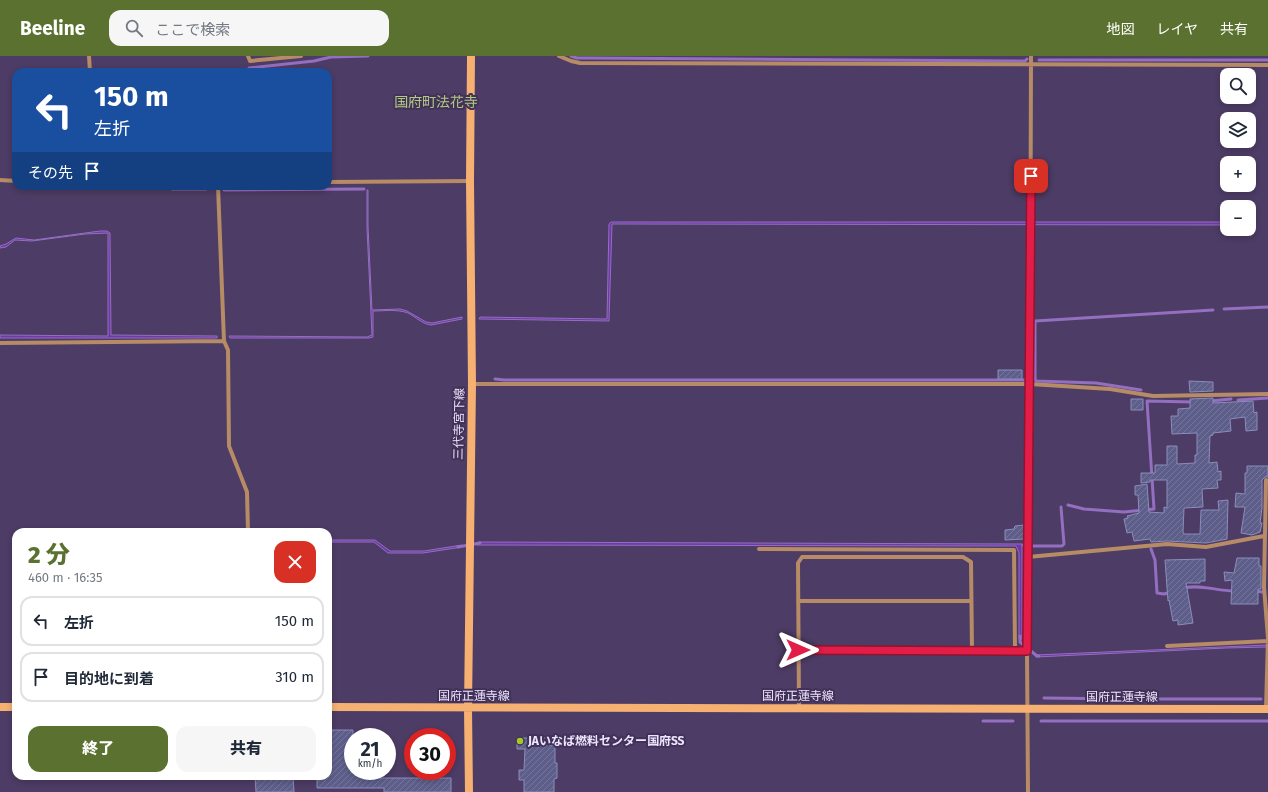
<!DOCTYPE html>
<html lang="ja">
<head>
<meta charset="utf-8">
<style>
  :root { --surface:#fff; --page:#f6f6f7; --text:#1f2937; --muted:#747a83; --line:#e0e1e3; --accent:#5b712f }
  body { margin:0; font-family:"Fira Sans","Noto Sans JP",sans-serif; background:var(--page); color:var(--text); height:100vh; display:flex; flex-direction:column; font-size:15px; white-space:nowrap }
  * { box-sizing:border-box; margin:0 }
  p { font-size:13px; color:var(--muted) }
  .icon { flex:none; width:22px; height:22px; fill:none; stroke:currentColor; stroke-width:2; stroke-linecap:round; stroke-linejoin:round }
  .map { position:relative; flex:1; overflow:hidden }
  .drawer { position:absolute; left:12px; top:472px; width:320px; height:252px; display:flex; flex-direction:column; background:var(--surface); border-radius:12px; box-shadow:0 2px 6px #0003 }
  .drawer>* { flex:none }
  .banner { position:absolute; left:12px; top:12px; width:320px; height:122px; border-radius:12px; box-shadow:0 2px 6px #0003; background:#1a4fa0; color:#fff; overflow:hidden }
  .controls { position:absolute; left:1220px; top:12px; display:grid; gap:8px }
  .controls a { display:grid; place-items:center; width:36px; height:36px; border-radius:8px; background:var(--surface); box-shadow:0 2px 6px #0003; font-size:20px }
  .speed { position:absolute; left:344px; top:672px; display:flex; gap:8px; font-size:20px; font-weight:700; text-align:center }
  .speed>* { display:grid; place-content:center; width:52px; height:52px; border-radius:50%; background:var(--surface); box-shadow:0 2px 6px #0003; line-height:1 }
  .speed small { font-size:10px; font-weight:400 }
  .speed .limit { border:6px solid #d22; background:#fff; color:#111 }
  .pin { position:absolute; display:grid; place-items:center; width:34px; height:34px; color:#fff; margin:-17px; border-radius:8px; box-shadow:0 2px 6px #0006 }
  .me { position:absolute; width:44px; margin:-22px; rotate:90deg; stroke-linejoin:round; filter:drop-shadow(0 0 3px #0008) }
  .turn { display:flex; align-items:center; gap:14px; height:84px; padding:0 16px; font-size:18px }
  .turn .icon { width:52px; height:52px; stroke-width:2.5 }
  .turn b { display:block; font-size:28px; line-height:34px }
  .then { display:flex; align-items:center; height:38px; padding:0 16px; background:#0003; gap:8px; font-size:15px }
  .round { display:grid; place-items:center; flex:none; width:42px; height:42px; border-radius:12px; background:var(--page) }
  .summary { display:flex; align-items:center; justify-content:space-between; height:68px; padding:0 16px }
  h1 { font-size:24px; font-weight:800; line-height:30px; color:var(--accent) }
  .primary-button { display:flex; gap:8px; margin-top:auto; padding:8px 16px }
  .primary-button a { flex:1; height:46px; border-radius:12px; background:var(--accent); color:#fff; font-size:16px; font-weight:800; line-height:46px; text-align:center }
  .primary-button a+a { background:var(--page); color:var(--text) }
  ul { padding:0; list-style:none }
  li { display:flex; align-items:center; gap:12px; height:50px; margin:0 8px 6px; padding:0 8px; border:2px solid var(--line); border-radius:12px }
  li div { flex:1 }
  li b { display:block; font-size:15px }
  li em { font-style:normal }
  header { display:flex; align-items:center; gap:24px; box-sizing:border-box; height:56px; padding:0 20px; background:var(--accent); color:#fff }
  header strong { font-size:19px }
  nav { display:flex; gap:22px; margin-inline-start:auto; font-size:14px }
  .search { width:280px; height:36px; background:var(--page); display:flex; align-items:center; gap:10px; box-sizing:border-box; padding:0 14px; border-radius:12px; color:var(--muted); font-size:15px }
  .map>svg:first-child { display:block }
</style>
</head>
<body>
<header>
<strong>Beeline</strong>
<div class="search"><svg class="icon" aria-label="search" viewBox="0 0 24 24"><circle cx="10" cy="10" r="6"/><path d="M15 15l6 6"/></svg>ここで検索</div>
<nav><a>地図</a><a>レイヤ</a><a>共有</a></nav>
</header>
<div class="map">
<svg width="1268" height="736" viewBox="0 0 1268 736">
  <defs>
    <pattern id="building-hatch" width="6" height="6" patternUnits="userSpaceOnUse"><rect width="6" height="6" fill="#5d5e8a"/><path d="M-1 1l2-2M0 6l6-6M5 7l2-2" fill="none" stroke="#75759b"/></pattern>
  </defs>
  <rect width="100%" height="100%" fill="#4d3c65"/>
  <!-- water -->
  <path fill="#6e3ba6" stroke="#946ec0" d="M367 134H368V170L372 254 400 253 407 255 426 266 432 267 462 261V263L431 269C422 268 416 261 408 257 397 253 384 255 373 255V281L369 282H230L229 280 367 281 372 279 367 172Z
    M611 166H1227V169L612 168 609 265 479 263 480 261 607 263 609 168Z
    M100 175H107L110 177 111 279 217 280V282H0V279L108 280V177L85 178 32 185 15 184 6 191 0 192V190L6 188 16 182 34 184Z
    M328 484H375L390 495H424L462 489V491L423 497H388L374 486H328Z
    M479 486 1022 488V583H1019V497L1016 490 477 489 476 487Z
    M1268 589V591L1226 592 1036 601V599Z"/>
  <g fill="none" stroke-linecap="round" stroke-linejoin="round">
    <!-- stream -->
    <path stroke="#946ec0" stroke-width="3" d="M571 0 577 2H590L1025 5 1027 3
      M1039 4H1268
      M249 12 314 5 331 1 368 0
      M166 130 172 133H206
      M110 131 134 130
      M224 134 364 133
      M1224 253 1268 251
      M495 323 504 324H1025
      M1141 334 1096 327 1036 325 1035 323V265L1213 254
      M1238 344 1268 342
      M1211 345 1231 343
      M1068 449 1084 453 1124 456 1154 453 1147 345 1193 346
      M1023 489H1026
      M1032 490H1062L1064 488 1061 451
      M458 491 480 487
      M1151 493 1155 504 1157 537 1164 538 1171 536
      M1184 532C1201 528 1217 535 1234 535
      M1256 535 1262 536
      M1020 580V586L1037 600H1039
      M1044 642 1128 643H1261
      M983 665H1013
      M1041 665H1268"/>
  </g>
  <!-- building -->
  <path fill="url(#building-hatch)" stroke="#8b8dbc" d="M998 314H1022V323H998Z
    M1189 325 1213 326V335L1190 336Z
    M1213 342V347L1253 345 1254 357 1257 356V374L1246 375 1245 361 1230 363 1231 375 1213 377V379L1210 380 1209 407 1217 406 1218 416 1221 415V424H1217L1218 432 1202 433 1203 451 1184 452 1183 476 1184 478H1200L1201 454H1219L1218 445 1228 444 1227 483 1206 487 1167 485 1151 486 1150 483 1134 485 1132 476 1127 477 1124 463 1128 462 1127 460 1139 457 1138 439H1135V430L1147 428 1149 456 1164 457V451L1167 452V424H1150V426L1141 427V417H1155V409H1167V390H1177V408L1195 407V399H1197V377L1172 378 1171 360H1178V353L1190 352V343Z
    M1131 343H1143V354H1131Z
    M1247 410H1268V421H1265L1262 424V452L1260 467H1262L1260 476 1252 479 1241 477 1245 451H1235L1236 437 1245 438V417H1247Z
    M1024 469V483L1005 484V474L1014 473 1015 470Z
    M1237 502H1259V510H1261V533H1258V548H1231L1232 524 1225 525 1224 516 1234 517Z
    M1205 503V525H1200V527H1186L1193 567 1178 569V564L1173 565 1169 544 1168 545 1165 504Z
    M328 674H353V715H374V722H422L423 715H432V722H451V736H384V732H317V720H328Z
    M517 682H549V689H555V707H557V722L554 723V736H524V724H519V714H524L525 693H517Z
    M255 720H293L294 736H256Z"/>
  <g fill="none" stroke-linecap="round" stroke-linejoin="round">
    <!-- street -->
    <path stroke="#b68b65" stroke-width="4" d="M89 0 90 16
      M248 0 250 5 301 0
      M559 0 571 5 580 7 1268 9
      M0 124 16 125
      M328 126 470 125
      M218 130 224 285 228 294 229 390 247 436 248 476
      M0 287 224 285
      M472 328H1030L1110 333 1153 340 1268 338
      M759 493 1014 494 1015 595
      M1028 501 1167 488 1206 491 1264 480
      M798 545H971
      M1167 590 1268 585
      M799 594 1027 595
      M799 652 798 507 802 501H963L971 506 972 595
      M1266 653 1268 582 1264 531 1266 424 1268 425
      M1028 736 1027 595 1030 328 1031 0"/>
    <!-- secondary -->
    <path stroke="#f5b072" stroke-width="8" d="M0 651H16
      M328 651C641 654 955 651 1268 653
      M469 736 468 652 472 328 470 125 471 0"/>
  </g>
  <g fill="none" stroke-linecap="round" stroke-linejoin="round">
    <defs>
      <path id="route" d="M798 594 1027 595 1031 120"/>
    </defs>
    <!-- route casing -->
    <use href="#route" stroke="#92132f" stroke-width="10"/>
    <!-- route -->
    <use href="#route" stroke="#e11d48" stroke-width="7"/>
  </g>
  <!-- markers -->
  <circle fill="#a4c825" stroke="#423259" stroke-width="1.5" cx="520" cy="685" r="4"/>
  <g text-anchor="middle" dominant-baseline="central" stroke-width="4" stroke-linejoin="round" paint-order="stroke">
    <!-- street labels -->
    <g font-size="12" fill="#ede4fd" stroke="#423259">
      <text transform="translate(459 368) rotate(-89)">三代寺宮下線</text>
      <text x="474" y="640">国府正蓮寺線</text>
      <text x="798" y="640">国府正蓮寺線</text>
      <text x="1122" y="641">国府正蓮寺線</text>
    </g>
    <!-- poi labels -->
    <g font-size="12" font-weight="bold" fill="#ede4fd" stroke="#423259" text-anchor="start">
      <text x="528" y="685">JAいなば燃料センター国府SS</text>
    </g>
    <!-- quarter labels -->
    <g font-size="14" fill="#b3c980" stroke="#423259">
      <text x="436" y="46">国府町法花寺</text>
    </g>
  </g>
</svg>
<div class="controls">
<a><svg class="icon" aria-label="search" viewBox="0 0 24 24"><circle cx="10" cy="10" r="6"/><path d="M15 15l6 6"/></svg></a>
<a><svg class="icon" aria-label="layers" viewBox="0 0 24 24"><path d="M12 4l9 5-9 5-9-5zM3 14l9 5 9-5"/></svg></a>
<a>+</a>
<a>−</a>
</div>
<div class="speed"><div>21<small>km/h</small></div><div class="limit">30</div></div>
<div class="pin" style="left:1031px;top:120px;background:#d93025"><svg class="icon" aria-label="arrive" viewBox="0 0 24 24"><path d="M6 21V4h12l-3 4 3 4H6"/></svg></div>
<svg class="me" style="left:798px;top:594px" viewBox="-20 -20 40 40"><path d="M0-17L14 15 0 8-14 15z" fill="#e11d48" stroke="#fff" stroke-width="4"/></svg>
<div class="banner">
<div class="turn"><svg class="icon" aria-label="left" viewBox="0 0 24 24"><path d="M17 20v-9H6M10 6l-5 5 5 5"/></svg><div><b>150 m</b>左折</div></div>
<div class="then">その先<svg class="icon" aria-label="arrive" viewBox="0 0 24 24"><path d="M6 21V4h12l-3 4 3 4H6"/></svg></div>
</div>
<section class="drawer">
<div class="summary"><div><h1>2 分</h1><p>460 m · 16:35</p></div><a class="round" style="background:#d93025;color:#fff"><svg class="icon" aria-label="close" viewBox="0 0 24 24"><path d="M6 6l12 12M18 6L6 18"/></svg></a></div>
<ul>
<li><svg class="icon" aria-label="left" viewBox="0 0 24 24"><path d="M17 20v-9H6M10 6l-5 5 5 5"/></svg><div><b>左折</b></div><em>150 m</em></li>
<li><svg class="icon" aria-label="arrive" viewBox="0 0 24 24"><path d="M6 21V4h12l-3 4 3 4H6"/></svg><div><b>目的地に到着</b></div><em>310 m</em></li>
</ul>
<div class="primary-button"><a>終了</a><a>共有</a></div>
</section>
</div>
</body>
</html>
